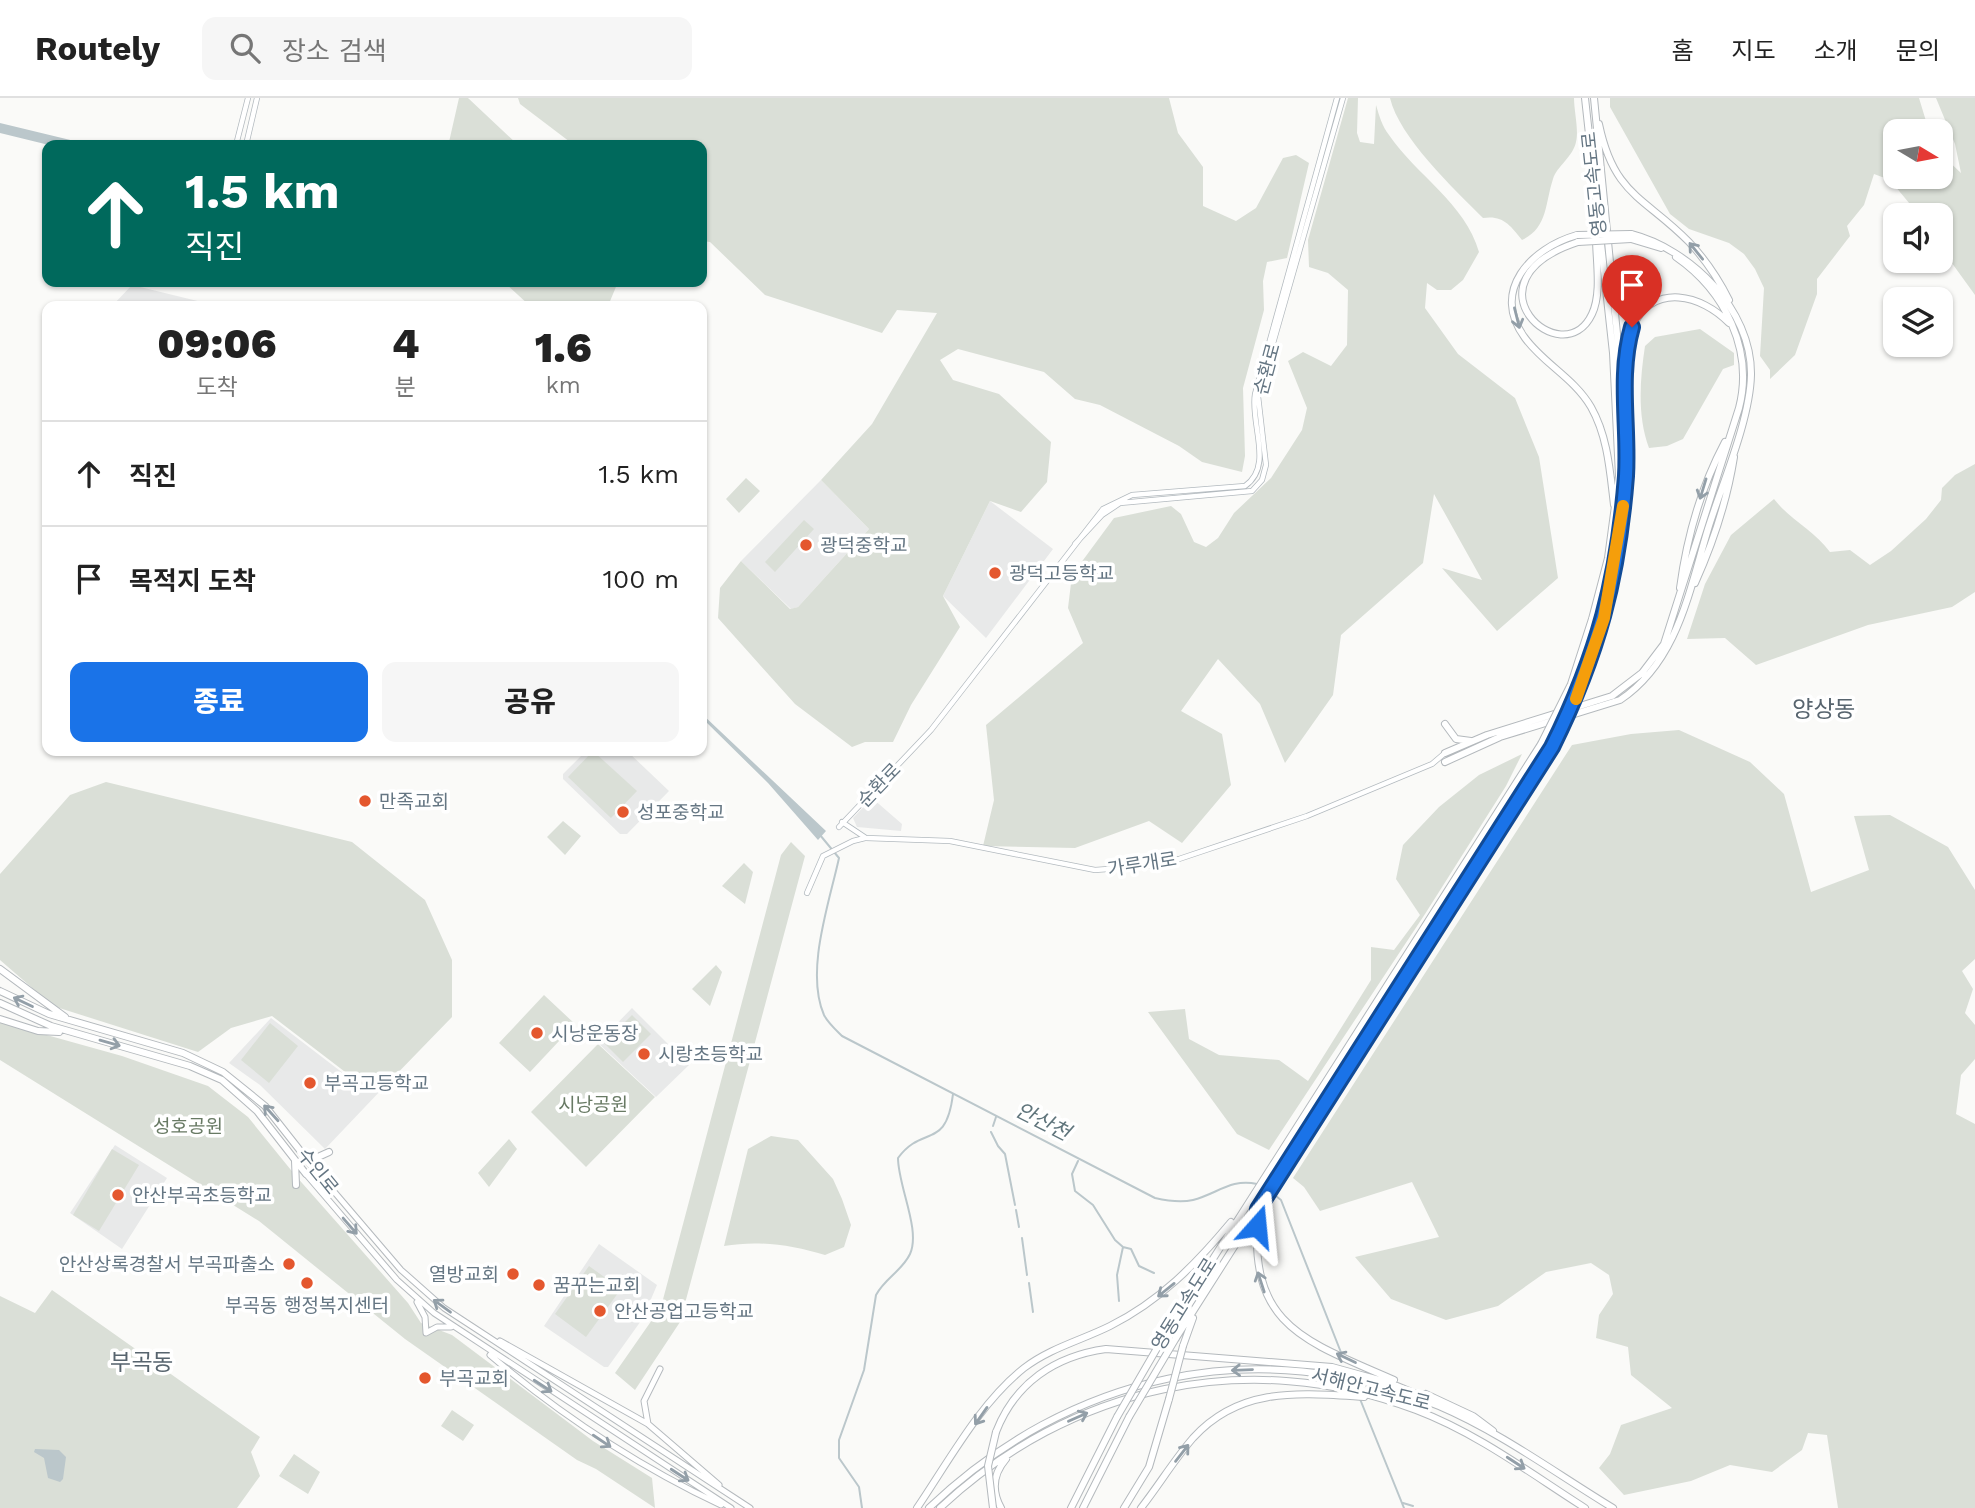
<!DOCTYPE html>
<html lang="ko">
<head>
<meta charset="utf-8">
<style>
  :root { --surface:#fff; --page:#f6f6f6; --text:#222; --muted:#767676; --line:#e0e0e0; --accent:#1a73e8 }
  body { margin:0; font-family:"Work Sans","Noto Sans KR",sans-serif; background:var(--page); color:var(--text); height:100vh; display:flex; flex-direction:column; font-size:26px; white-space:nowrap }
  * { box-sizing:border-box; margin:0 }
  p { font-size:23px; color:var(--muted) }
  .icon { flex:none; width:38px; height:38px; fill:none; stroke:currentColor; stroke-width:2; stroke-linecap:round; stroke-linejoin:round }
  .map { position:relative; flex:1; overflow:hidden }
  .sheet { position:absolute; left:42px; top:203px; width:665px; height:455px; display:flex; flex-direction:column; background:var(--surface); border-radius:14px; box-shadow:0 2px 5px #0004 }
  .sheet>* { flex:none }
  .banner { position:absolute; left:42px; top:42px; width:665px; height:147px; border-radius:14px; box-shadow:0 2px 5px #0004; background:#00695c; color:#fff; overflow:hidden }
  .needle { width:46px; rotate:100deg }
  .buttons { position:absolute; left:1883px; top:21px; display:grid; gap:14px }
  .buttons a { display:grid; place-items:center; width:70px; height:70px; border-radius:14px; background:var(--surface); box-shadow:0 2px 5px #0004; font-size:35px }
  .pin { position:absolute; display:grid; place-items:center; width:60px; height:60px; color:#fff; margin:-72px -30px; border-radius:50% 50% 50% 0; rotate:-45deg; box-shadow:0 0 7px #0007 }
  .pin .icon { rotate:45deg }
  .me { position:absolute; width:77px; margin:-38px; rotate:18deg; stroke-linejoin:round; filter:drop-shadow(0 0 5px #0008) }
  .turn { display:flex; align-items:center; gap:24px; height:147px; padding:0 28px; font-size:32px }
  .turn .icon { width:91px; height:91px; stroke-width:2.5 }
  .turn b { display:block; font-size:49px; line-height:60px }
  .eta { display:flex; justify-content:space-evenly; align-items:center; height:119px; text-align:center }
  .eta b { font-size:42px; font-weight:800; line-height:49px }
  .primary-button { display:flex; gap:14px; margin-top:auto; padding:14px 28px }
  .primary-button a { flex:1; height:80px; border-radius:14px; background:var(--accent); color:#fff; font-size:28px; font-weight:800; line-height:80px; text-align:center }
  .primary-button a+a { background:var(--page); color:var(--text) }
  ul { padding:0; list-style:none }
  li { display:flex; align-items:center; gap:21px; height:105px; padding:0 28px; border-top:2px solid var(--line) }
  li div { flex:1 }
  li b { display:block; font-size:26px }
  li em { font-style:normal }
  header { display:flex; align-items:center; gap:42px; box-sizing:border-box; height:98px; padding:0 35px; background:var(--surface); border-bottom:2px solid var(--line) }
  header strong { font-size:33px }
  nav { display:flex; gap:38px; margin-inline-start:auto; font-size:24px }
  .search { width:490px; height:63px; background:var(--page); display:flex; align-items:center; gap:18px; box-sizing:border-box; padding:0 24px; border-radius:14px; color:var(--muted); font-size:26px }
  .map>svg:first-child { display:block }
</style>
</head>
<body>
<header>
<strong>Routely</strong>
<div class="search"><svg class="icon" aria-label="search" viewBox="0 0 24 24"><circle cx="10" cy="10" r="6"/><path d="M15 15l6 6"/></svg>장소 검색</div>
<nav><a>홈</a><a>지도</a><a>소개</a><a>문의</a></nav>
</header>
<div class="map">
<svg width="1975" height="1410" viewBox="0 0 1975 1410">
  <rect width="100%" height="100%" fill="#fafaf8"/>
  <!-- built -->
  <path fill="#e8e9e9" d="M132 187 218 208H112Z
    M821 382 869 431 798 509 791 511 741 463Z
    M990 403 1053 451 986 540 943 498Z
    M586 653H627L669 693 627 736H620L563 681V676Z
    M872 700 902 726 901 733 857 729 853 720Z
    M632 910 689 967 656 999 598 945Z
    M271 920 352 982 384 989 325 1051 260 987 229 965Z
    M115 1047 167 1080 122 1151 70 1115Z
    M599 1146 657 1187 643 1220 608 1269H604L544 1228Z"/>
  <!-- green -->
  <path fill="#dadfd7" d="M459 0H468L518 47H464L449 44Z
    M518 0H1169L1178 35 1203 69V108L1236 123 1256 110 1283 60 1296 57 1309 65 1287 160 1267 164 1263 183 1264 212 1243 290 1245 358 1242 374 1202 364 1179 348 1100 307 1075 301 1044 274 958 251 940 262 953 282 999 296 1051 344 1047 384 1021 414 990 403 943 498 960 529 911 607 893 644H865L852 649 795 606 718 520 720 490 741 463 790 511 798 509 869 431 821 382 872 326 937 215 897 212 882 235 765 197 710 144 702 143V47H574L520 6Z
    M1348 0H1358L1357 35 1360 44 1374 46 1376 7C1379 17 1382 28 1389 37 1417 78 1465 105 1479 154L1463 182 1451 192H1437L1427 185 1425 210 1458 256 1515 300 1539 359 1558 480 1497 533 1442 470 1482 482 1434 396 1423 465 1341 537 1333 597 1285 665 1260 606 1218 561 1181 613 1222 636 1231 687 1182 745 1149 723 1075 750 983 748 994 702 986 627 1083 545 1068 510 1072 477 1114 420 1171 408 1181 416 1194 444 1206 449 1218 440 1234 415 1271 380 1302 332 1307 310 1288 263 1303 254 1331 268 1347 247 1348 192 1328 175 1309 169 1308 142Z
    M1390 0H1574C1574 13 1579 32 1576 44 1573 59 1557 68 1553 81 1545 105 1548 130 1522 142 1510 127 1503 117 1483 120 1454 91 1399 39 1390 0Z
    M1610 0H1919L1929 33H1895V79H1941V56L1961 75 1955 46 1936 0H1975V197L1941 150V117H1919L1890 82 1874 76 1864 107 1847 128 1850 138 1817 181V196L1795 257 1770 281V272L1760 258 1764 190 1755 171 1744 156 1729 145 1689 131 1670 116 1610 9Z
    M504 184H618L608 208H530Z
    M1700 231 1734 255V267L1723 271 1683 341 1667 348 1649 350C1637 318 1640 281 1645 248L1655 239Z
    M1975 366V494L1952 509 1868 527 1756 567 1725 540 1687 541 1705 486 1731 437 1774 401C1790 422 1814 432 1830 454L1850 452 1870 467 1891 453 1926 421 1941 402 1942 390 1955 377Z
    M746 380 760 393 739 415 726 401Z
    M804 422 814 431 775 474 765 464Z
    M1679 632 1750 664 1784 696 1811 794 1869 772 1854 718 1890 717 1948 749 1975 792V861L1962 873 1973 891 1965 915 1975 927V961L1961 977 1956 1016 1975 1026V1410H1838L1827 1337 1808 1335 1802 1352 1772 1374 1730 1367 1691 1383 1624 1397 1599 1370 1610 1356 1621 1327 1672 1310 1631 1277 1628 1249 1596 1240 1599 1217 1613 1196 1609 1177 1591 1165 1546 1174 1498 1208 1446 1222 1391 1201 1355 1159 1439 1139 1412 1084 1320 1113 1304 1089 1293 1080 1572 647 1631 636Z
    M593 653 637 693 611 720 568 679Z
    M1522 656 1506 688 1425 816 1269 1052 1237 1036 1148 914 1185 911 1189 941 1219 957 1279 962 1308 983 1371 882V849L1394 852 1420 817 1396 781 1403 747 1439 709 1479 677Z
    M106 684 352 744 425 802 452 862V919L386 987 353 980 272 918 231 930 198 954 53 908 0 862V776L70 697Z
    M563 723 581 738 565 757 547 739Z
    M791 744 805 758 680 1224 635 1292 615 1275 661 1209 781 757Z
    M744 765 753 774 745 806 722 788Z
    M716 867 722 874 710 908 692 891Z
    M544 897 575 926 530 974 499 945Z
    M632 917 651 936 623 964 604 945Z
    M0 924 122 958 208 988 248 1019 295 1077 408 1205 421 1225 452 1237 593 1343 652 1380 655 1410 596 1371 577 1362 405 1241 259 1123 0 962Z
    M270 925 298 948 269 985 241 962Z
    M598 946 655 999 586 1069 531 1014Z
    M771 1038 798 1042 833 1081 842 1101 851 1127 844 1149 825 1157C792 1147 758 1142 724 1148L748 1051Z
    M509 1041 517 1051 489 1089 478 1075Z
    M112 1051 139 1067 99 1133 73 1117Z
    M589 1168 621 1191 586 1239 555 1216Z
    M52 1192 260 1339 251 1354 260 1378 237 1410H0V1198L35 1215Z
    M452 1312 474 1327 463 1343 441 1328Z
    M294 1356 320 1374 308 1396 279 1378Z"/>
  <!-- water -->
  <path fill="#bbc7cb" d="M0 25 91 47H49L0 35Z
    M702 616 826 733 818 742 768 685 702 620Z
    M35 1351 59 1352 66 1359 63 1381 60 1384 48 1380 44 1360 34 1354Z"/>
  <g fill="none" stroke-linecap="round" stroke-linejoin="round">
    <!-- stream -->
    <path stroke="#bbc7cb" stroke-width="2" d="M820 737 839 760C829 806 805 873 824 917 828 925 836 932 842 938L1155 1100C1168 1103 1180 1105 1193 1102 1217 1096 1231 1080 1257 1086
      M993 1028 996 1019
      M991 1034 998 1048 1005 1056 1015 1107
      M1078 1063 1072 1076 1075 1093 1093 1107 1115 1142 1123 1149 1117 1177 1119 1203
      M1262 1087 1281 1102 1342 1257
      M1016 1112 1019 1129
      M1022 1140 1027 1177
      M1123 1149 1131 1151 1139 1168 1154 1175
      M1029 1185 1033 1214
      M1360 1301 1404 1410
      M1403 1405 1413 1408
      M862 1410 859 1389 839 1360V1342L864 1272 876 1197C885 1180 902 1173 910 1156 921 1132 898 1088 898 1060 923 1026 946 1053 953 996"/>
    <defs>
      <path id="secondary" d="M236 47 248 0
        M246 47 257 0
        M1075 446 1102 417 1120 405 1252 393 1262 382 1266 367 1258 298 1343 0
        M842 724 866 740 950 743 1095 772 1148 768 1179 761 1307 718 1432 666 1445 655
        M839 729 931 632 1103 411 1132 397 1245 388C1274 368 1250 326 1255 296L1337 0
        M807 795 823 758 853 743 865 740"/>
      <path id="primary" d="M313 1069 401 1172 444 1210 750 1410
        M306 1076 397 1182 434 1215 731 1410
        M417 1204 425 1219 426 1235 437 1229H451
        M500 1243 648 1326 719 1387
        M490 1257C562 1318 636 1367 721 1407
        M648 1326 644 1303 660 1271"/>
      <path id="highway" d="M1585 0 1613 255 1619 378 1608 460 1592 521
        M1594 0 1626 328 1620 434 1604 520
        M1599 26C1614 98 1645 99 1689 144 1704 160 1719 182 1729 202
        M1577 137C1531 150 1490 193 1525 240 1544 266 1574 280 1591 309 1608 339 1610 374 1614 407
        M1631 141 1661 150
        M1578 144C1459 183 1563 278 1592 216 1602 195 1596 163 1596 140
        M1625 271C1626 257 1627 241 1633 228 1654 184 1702 197 1729 225
        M1695 485C1713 445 1727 403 1734 359
        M1680 490C1687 438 1700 391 1725 344
        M1445 626 1456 641 1471 643
        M1445 655 1487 637 1612 598 1642 575 1664 546 1739 310C1754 252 1725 193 1676 159
        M1445 664 1500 639 1620 602C1678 563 1689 493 1708 431 1722 386 1750 322 1751 277 1752 211 1690 151 1631 136
        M0 871 65 919
        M0 893 49 916 183 955 223 974 265 1008 313 1069
        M0 905 51 928 190 968 222 982 257 1013 306 1076
        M0 921 38 933 59 934
        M305 1055 318 1059 329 1054
        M295 1063 296 1087
        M1258 1115C1248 1228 1303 1242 1394 1282
        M1167 1233 1541 646
        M1176 1240 1552 649
        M1183 1248 1193 1220
        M1426 1296 1473 1318 1493 1333
        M996 1334C1015 1285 1055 1258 1106 1251L1332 1269 1390 1285 1428 1301
        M917 1410C949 1363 979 1306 1024 1270 1050 1250 1082 1242 1110 1228 1160 1203 1196 1166 1231 1124
        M929 1410C1069 1276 1257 1233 1439 1308 1500 1334 1557 1376 1613 1410
        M940 1410C1070 1288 1248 1248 1416 1312 1477 1335 1530 1375 1585 1410
        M1001 1410C991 1392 993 1376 1006 1361
        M1071 1410 1117 1319
        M1083 1410 1129 1319
        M1124 1410 1149 1369 1169 1301
        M1141 1410C1159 1387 1174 1362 1193 1340 1240 1288 1300 1295 1364 1299"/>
    </defs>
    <!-- secondary casing -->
    <use href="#secondary" stroke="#b3babf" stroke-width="6"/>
    <!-- primary casing -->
    <use href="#primary" stroke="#b5babe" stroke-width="7"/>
    <!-- highway casing -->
    <use href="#highway" stroke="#b4b9bd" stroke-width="8"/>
    <!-- secondary -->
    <use href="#secondary" stroke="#fff" stroke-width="4.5"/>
    <!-- primary -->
    <use href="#primary" stroke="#fff" stroke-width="5"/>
    <!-- highway -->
    <use href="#highway" stroke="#fff" stroke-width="6"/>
    <defs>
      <path id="highway-bridge" d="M1577 137 1631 136
        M1578 144 1631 141
        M1541 646 1571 586 1592 521
        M1552 649 1582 588 1604 520
        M1169 1301 1183 1248
        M1117 1319 1167 1233
        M1129 1319 1176 1240
        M993 1410 988 1368 996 1334"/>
    </defs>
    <!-- highway-bridge casing -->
    <use href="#highway-bridge" stroke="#b4b9bd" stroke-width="8" stroke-linecap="butt"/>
    <!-- highway-bridge -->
    <use href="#highway-bridge" stroke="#fff" stroke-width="6"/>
  </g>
  <!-- one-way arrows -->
  <defs><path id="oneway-shaft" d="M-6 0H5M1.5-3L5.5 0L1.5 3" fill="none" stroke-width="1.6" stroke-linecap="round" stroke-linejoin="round" transform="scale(1.75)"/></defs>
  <g stroke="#939fa8">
    <use href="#oneway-shaft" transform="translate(1696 153) rotate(-129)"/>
    <use href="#oneway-shaft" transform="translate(1517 220) rotate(76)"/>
    <use href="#oneway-shaft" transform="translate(1703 391) rotate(107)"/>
    <use href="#oneway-shaft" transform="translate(23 904) rotate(-154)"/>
    <use href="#oneway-shaft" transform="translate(110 945) rotate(16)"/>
    <use href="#oneway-shaft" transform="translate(271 1015) rotate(-132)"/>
    <use href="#oneway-shaft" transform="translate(350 1128) rotate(49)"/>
    <use href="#oneway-shaft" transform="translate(1261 1184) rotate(-108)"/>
    <use href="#oneway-shaft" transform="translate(1166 1192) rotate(141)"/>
    <use href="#oneway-shaft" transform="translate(442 1208) rotate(-144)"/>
    <use href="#oneway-shaft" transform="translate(1346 1260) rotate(-154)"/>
    <use href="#oneway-shaft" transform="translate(1242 1272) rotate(178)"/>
    <use href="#oneway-shaft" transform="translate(543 1288) rotate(33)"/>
    <use href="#oneway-shaft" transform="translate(981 1318) rotate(125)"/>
    <use href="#oneway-shaft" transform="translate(1078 1319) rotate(-24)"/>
    <use href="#oneway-shaft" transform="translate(602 1343) rotate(34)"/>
    <use href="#oneway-shaft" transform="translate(1182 1355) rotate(-52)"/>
    <use href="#oneway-shaft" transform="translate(1516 1365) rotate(33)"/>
    <use href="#oneway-shaft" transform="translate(680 1377) rotate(33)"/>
  </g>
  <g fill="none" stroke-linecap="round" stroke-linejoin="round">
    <defs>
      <path id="route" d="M1257 1128 1258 1111 1552 649C1598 556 1618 481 1626 378 1629 328 1618 278 1632 229"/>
    </defs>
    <!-- route casing -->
    <use href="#route" stroke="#114b97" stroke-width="18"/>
    <!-- route -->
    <use href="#route" stroke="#1a73e8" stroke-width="12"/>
    <!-- slow -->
    <path stroke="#f59e0b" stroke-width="12" d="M1576 601 1604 520 1623 408"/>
  </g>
  <!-- markers -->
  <g fill="#e4572e" stroke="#fff" stroke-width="2.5">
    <circle cx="806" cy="447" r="7"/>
    <circle cx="995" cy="475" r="7"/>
    <circle cx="365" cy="703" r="7"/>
    <circle cx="623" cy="714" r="7"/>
    <circle cx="537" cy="935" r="7"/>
    <circle cx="644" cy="956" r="7"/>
    <circle cx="310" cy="985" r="7"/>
    <circle cx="118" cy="1097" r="7"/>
    <circle cx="289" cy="1166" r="7"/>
    <circle cx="513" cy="1176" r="7"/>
    <circle cx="307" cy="1185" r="7"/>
    <circle cx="539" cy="1187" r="7"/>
    <circle cx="600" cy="1213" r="7"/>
    <circle cx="425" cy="1280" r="7"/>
  </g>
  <g text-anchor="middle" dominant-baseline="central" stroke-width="7" stroke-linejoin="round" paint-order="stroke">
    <!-- street labels -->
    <g font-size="19" fill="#657683" stroke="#fff">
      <text transform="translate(1594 86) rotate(-96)">영동고속도로</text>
      <text transform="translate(1267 271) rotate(-75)">순환로</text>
      <text transform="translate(879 687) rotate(-46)">순환로</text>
      <text transform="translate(1142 766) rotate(-9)">가루개로</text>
      <text transform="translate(318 1073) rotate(51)">수인로</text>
      <text transform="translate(1184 1206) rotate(-58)">영동고속도로</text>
      <text transform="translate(1371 1291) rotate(14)">서해안고속도로</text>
    </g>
    <!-- poi labels -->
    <g font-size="19" fill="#657683" stroke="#fff" text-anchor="start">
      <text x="820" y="447">광덕중학교</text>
      <text x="1009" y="475">광덕고등학교</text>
      <text x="379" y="703">만족교회</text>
      <text x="637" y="714">성포중학교</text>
      <text x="551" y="935">시낭운동장</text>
      <text x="658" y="956">시랑초등학교</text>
      <text x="324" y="985">부곡고등학교</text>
      <text x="132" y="1097">안산부곡초등학교</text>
      <text x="275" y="1166" text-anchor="end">안산상록경찰서 부곡파출소</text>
      <text x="499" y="1176" text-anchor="end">열방교회</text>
      <text x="553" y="1187">꿈꾸는교회</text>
      <text x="307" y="1207" text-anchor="middle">부곡동 행정복지센터</text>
      <text x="614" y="1213">안산공업고등학교</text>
      <text x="439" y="1280">부곡교회</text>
    </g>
    <!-- park labels -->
    <g font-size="19" fill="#687a64" stroke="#fff">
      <text x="593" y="1006">시낭공원</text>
      <text x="188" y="1028">성호공원</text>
    </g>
    <!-- water labels -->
    <g font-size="21" font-style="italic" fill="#60757c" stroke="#fff">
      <text transform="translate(1043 1023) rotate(27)">안산천</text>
    </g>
    <!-- quarter labels -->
    <g font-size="23" fill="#57646e" stroke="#fff">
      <text x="1824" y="611">양상동</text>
      <text x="142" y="1264">부곡동</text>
    </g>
  </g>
</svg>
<div class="buttons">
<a><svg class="needle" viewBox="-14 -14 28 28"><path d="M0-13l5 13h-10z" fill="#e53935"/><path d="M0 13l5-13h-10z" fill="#767676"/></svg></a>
<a><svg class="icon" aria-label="sound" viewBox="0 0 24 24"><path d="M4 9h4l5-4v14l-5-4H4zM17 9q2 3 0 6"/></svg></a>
<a><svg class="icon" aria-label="layers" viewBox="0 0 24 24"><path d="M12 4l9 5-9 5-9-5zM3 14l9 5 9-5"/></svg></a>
</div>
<div class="pin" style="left:1632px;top:229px;background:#d93025"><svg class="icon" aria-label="arrive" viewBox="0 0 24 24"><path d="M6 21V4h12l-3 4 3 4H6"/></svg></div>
<svg class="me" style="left:1257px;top:1128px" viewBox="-20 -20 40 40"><path d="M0-17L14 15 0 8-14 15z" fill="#1a73e8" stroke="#fff" stroke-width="4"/></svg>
<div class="banner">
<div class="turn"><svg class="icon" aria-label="ahead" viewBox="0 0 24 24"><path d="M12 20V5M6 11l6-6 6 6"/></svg><div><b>1.5 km</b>직진</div></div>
</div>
<section class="sheet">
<div class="eta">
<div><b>09:06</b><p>도착</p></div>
<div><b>4</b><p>분</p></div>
<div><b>1.6</b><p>km</p></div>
</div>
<ul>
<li><svg class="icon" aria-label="ahead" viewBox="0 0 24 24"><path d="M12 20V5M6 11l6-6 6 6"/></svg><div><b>직진</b></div><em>1.5 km</em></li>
<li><svg class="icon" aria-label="arrive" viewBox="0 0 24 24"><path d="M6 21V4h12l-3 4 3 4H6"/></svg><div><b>목적지 도착</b></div><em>100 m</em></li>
</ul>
<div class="primary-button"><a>종료</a><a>공유</a></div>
</section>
</div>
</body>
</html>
